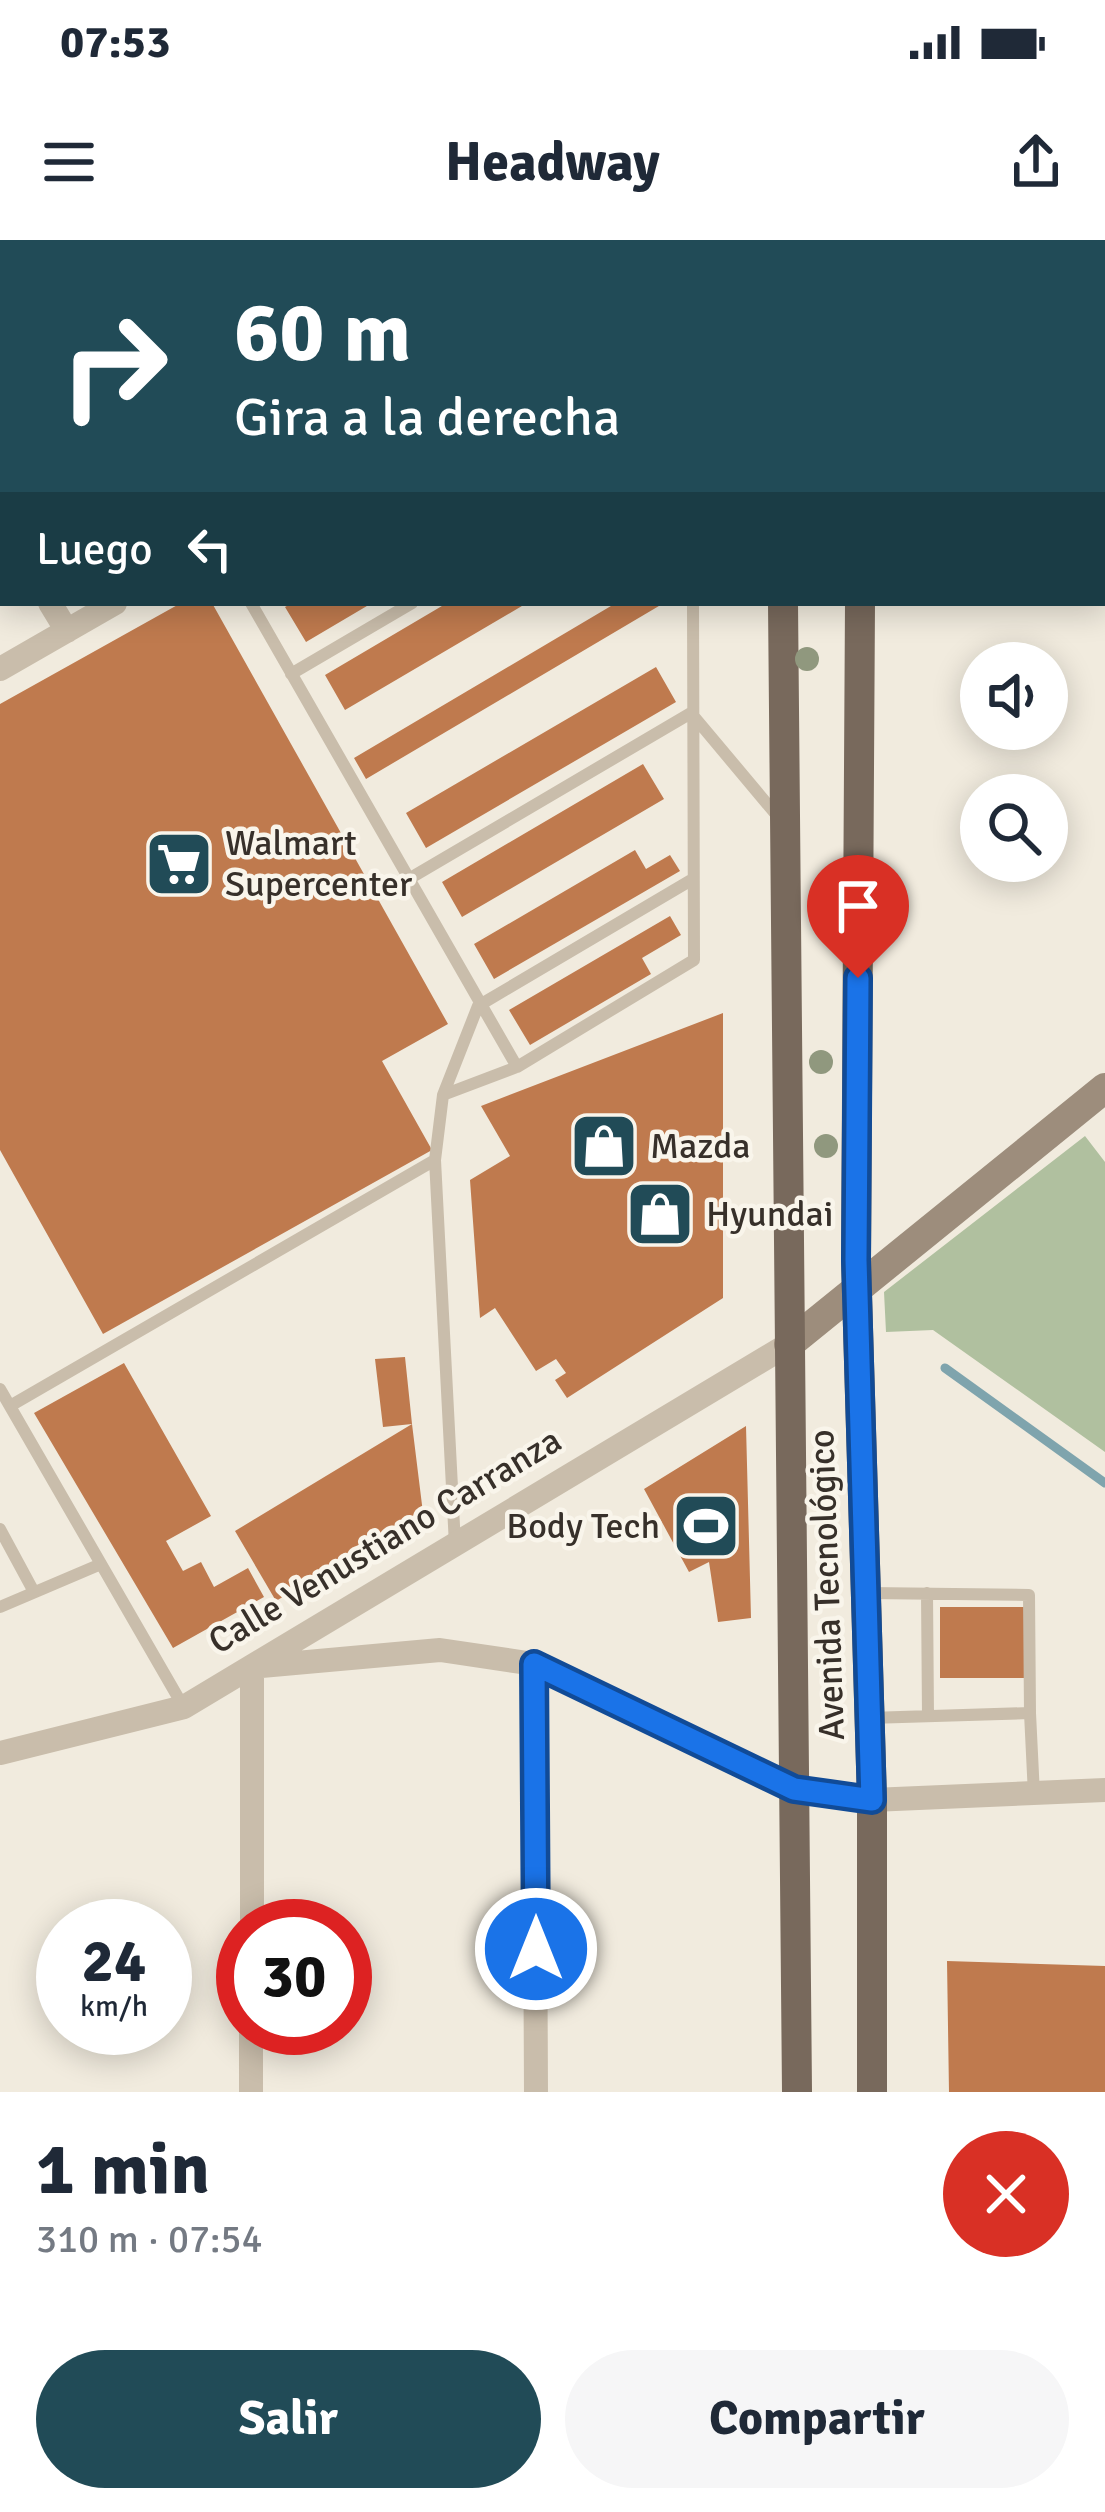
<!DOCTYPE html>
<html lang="es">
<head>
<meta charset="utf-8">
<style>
  :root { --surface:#fff; --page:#f6f6f7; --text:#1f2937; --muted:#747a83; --accent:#214b57 }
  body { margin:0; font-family:Signika,sans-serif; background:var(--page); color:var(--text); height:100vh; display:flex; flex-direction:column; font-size:45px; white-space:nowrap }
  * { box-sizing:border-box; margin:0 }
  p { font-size:39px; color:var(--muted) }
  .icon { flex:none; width:66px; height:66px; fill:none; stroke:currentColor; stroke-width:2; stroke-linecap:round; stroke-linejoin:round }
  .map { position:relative; height:1852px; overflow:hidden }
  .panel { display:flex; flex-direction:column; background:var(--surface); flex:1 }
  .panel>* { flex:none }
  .guide { position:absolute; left:0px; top:0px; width:1107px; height:366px; box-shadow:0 6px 30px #0003; background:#214b57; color:#fff; overflow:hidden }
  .controls { position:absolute; left:960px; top:402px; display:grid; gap:24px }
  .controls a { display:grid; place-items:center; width:108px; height:108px; border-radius:50%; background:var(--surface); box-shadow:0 6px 30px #0003; font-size:60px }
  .speed { position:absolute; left:36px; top:1659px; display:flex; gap:24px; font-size:60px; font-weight:700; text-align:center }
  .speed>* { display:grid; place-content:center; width:156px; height:156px; border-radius:50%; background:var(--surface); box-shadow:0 6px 30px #0003; line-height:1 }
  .speed small { font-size:30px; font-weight:400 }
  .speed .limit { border:18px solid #d22; background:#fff; color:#111 }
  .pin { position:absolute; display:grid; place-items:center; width:102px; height:102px; color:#fff; margin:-123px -51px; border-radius:50% 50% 50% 0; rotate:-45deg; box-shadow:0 0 12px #0007 }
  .pin .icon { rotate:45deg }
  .me { position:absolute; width:132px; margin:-66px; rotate:0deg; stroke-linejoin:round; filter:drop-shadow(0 0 9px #0008) }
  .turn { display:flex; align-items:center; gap:42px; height:252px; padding:0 36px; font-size:54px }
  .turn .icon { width:156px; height:156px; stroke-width:2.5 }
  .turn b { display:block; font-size:84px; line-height:102px }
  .then { display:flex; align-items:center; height:114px; padding:0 36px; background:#0003; gap:24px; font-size:45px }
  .round { display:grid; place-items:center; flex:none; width:126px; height:126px; border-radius:63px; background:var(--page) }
  .headline { display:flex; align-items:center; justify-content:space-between; height:204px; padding:0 36px }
  h1 { font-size:72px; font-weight:800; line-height:90px }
  .action { display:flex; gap:24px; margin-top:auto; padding:24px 36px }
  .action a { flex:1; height:138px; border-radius:72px; background:var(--accent); color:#fff; font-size:48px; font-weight:800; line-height:138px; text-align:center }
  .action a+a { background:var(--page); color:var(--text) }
  .status { display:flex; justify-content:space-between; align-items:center; height:84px; padding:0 60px; background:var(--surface); direction:ltr }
  .status svg { height:33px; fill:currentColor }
  header { display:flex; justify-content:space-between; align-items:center; height:156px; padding:0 36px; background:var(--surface); font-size:54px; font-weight:800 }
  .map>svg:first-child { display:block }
</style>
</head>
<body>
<div class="status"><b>07:53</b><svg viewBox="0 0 49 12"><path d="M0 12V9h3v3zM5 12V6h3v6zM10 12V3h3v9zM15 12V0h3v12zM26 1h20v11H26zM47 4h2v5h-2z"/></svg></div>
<header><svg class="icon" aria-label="menu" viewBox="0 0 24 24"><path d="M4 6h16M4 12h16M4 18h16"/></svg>Headway<svg class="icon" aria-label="share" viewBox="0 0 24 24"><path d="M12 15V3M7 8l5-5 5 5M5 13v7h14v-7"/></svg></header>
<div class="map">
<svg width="1105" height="1852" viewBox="0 0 1105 1852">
  <rect width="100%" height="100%" fill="#f1ebde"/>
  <!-- green -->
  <path fill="#b0c09f" d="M1085 896 1105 922V1212L933 1090 886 1092 884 1052Z"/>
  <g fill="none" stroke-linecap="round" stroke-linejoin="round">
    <!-- stream -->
    <path stroke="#7fa4ad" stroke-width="9" d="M945 1128 1105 1243"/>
  </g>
  <!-- building -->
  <path fill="#bf7a4e" d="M181 363H212L448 784 382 821 432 910 103 1094 0 910V464Z
    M292 363H372L306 402 285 367Z
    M447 363H527L345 470 325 435Z
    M616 363H664L366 539 354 518Z
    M656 427 676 462 426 608 406 573Z
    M643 524 664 559 462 677 442 642Z
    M635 610 646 629 670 615 680 631 494 739 474 704Z
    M670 676 681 695 642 718 651 734 530 805 509 770Z
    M723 773V1058L567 1158 555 1140 566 1133 556 1119 536 1131 495 1068 480 1078 470 940 510 916 481 866Z
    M405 1117 412 1184 383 1187 375 1119Z
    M124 1123 211 1276 166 1301 183 1331 201 1322 214 1347 248 1328 264 1357 173 1408 34 1173Z
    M412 1184 423 1273 276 1361 235 1291Z
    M746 1186 751 1378 718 1382 709 1322 689 1332 644 1249Z
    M940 1367H1026V1438H940Z
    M947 1721 1105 1726V1852H949Z"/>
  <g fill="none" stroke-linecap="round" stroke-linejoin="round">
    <!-- path -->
    <path stroke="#b5a795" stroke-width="6" stroke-dasharray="6 6" stroke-linecap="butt" d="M0 30H3"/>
    <!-- lane -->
    <path stroke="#c9bdab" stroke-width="12" d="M251 363 517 827
      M291 434 412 363
      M407 640 691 473 779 578
      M443 855 517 827 694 720 693 363
      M0 1149 183 1466
      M10 1166 435 920
      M0 1289 34 1352
      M455 1305 435 920 443 855 478 766 693 639
      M868 1353 1029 1355 1030 1473 869 1478
      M927 1353 928 1476
      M0 1367 101 1324
      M1030 1473 1034 1555"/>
    <!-- street -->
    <path stroke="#c9bdab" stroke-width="24" d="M751 3 757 0
      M0 281 3 286
      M50 363 67 391
      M0 429 115 363
      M534 1424 536 1852
      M0 1513 184 1467 789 1104
      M252 1686V1427L440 1410 534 1424 794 1549 872 1560 1105 1550
      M251 1852V1788"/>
    <!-- secondary -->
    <path stroke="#9d8d7c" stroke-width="30" d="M789 1104 1105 848"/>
    <!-- primary -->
    <path stroke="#78695c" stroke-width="30" d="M777 0V3
      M862 3V0
      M783 363 797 1852
      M860 363 856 1020 872 1560V1852"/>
  </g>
  <!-- trees -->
  <g fill="#90987e">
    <circle cx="807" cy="419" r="12"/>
    <circle cx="821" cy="822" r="12"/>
    <circle cx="826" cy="906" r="12"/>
  </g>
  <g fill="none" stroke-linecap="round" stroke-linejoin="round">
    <defs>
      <path id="route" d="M536 1709 534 1424 794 1549 872 1560 856 1020 858 738"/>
    </defs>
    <!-- route casing -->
    <use href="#route" stroke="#114b97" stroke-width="30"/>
    <!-- route -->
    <use href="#route" stroke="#1a73e8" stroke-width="21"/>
  </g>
  <!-- icons -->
  <defs>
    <symbol id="supermarket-square" viewBox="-11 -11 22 22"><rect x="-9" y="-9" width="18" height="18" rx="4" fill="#214b57" stroke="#f9f5eb"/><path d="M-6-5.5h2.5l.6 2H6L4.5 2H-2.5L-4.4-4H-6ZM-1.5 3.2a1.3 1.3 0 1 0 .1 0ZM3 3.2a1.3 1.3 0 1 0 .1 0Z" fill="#fff"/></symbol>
    <symbol id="shop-square" viewBox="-11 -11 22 22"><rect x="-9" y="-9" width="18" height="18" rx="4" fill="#214b57" stroke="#f9f5eb"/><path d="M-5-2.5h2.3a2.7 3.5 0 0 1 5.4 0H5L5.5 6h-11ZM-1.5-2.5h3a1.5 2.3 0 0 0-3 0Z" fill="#fff"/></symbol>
    <symbol id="stadium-square" viewBox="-11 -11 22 22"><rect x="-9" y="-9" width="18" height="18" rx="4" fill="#214b57" stroke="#f9f5eb"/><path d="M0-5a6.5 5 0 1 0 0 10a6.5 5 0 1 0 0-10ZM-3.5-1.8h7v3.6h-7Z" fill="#fff"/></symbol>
  </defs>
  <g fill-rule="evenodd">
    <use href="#supermarket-square" x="141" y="586" width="76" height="76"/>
    <use href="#shop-square" x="566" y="868" width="76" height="76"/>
    <use href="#shop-square" x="622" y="936" width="76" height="76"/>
    <use href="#stadium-square" x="668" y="1248" width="76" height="76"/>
  </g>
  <g text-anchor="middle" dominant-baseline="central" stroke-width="9" stroke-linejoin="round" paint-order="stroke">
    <!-- poi labels -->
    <g font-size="36" fill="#37302a" stroke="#f9f5eb" text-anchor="start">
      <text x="225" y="603">Walmart<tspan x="225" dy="41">Supercenter</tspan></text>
      <text x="650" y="906">Mazda</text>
      <text x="706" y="974">Hyundai</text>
      <text x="660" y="1286" text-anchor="end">Body Tech</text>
    </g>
    <!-- street labels -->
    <g font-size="36" fill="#37302a" stroke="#f9f5eb">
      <text transform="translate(385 1301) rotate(-31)">Calle Venustiano Carranza</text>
      <text transform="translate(827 1345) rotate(-92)">Avenida Tecnológico</text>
    </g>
  </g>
</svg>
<div class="controls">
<a><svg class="icon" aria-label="sound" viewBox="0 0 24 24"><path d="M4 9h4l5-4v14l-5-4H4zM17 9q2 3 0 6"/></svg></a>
<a><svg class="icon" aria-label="search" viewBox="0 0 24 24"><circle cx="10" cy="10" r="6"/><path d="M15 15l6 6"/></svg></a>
</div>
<div class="speed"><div>24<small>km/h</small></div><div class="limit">30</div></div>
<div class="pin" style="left:858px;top:738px;background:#d93025"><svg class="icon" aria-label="arrive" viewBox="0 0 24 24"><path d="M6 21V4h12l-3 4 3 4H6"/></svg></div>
<svg class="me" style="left:536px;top:1709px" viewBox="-20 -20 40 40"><circle r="17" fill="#1a73e8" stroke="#fff" stroke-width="3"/><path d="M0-11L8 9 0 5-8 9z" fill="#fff"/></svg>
<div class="guide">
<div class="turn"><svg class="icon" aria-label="right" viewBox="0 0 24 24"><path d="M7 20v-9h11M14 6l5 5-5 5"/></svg><div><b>60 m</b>Gira a la derecha</div></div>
<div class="then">Luego<svg class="icon" aria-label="left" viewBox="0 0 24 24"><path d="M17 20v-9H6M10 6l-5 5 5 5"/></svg></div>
</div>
</div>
<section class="panel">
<div class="headline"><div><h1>1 min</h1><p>310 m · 07:54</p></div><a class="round" style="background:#d93025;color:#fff"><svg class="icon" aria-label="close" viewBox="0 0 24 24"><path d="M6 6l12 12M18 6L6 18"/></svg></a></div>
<div class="action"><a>Salir</a><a>Compartir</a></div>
</section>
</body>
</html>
